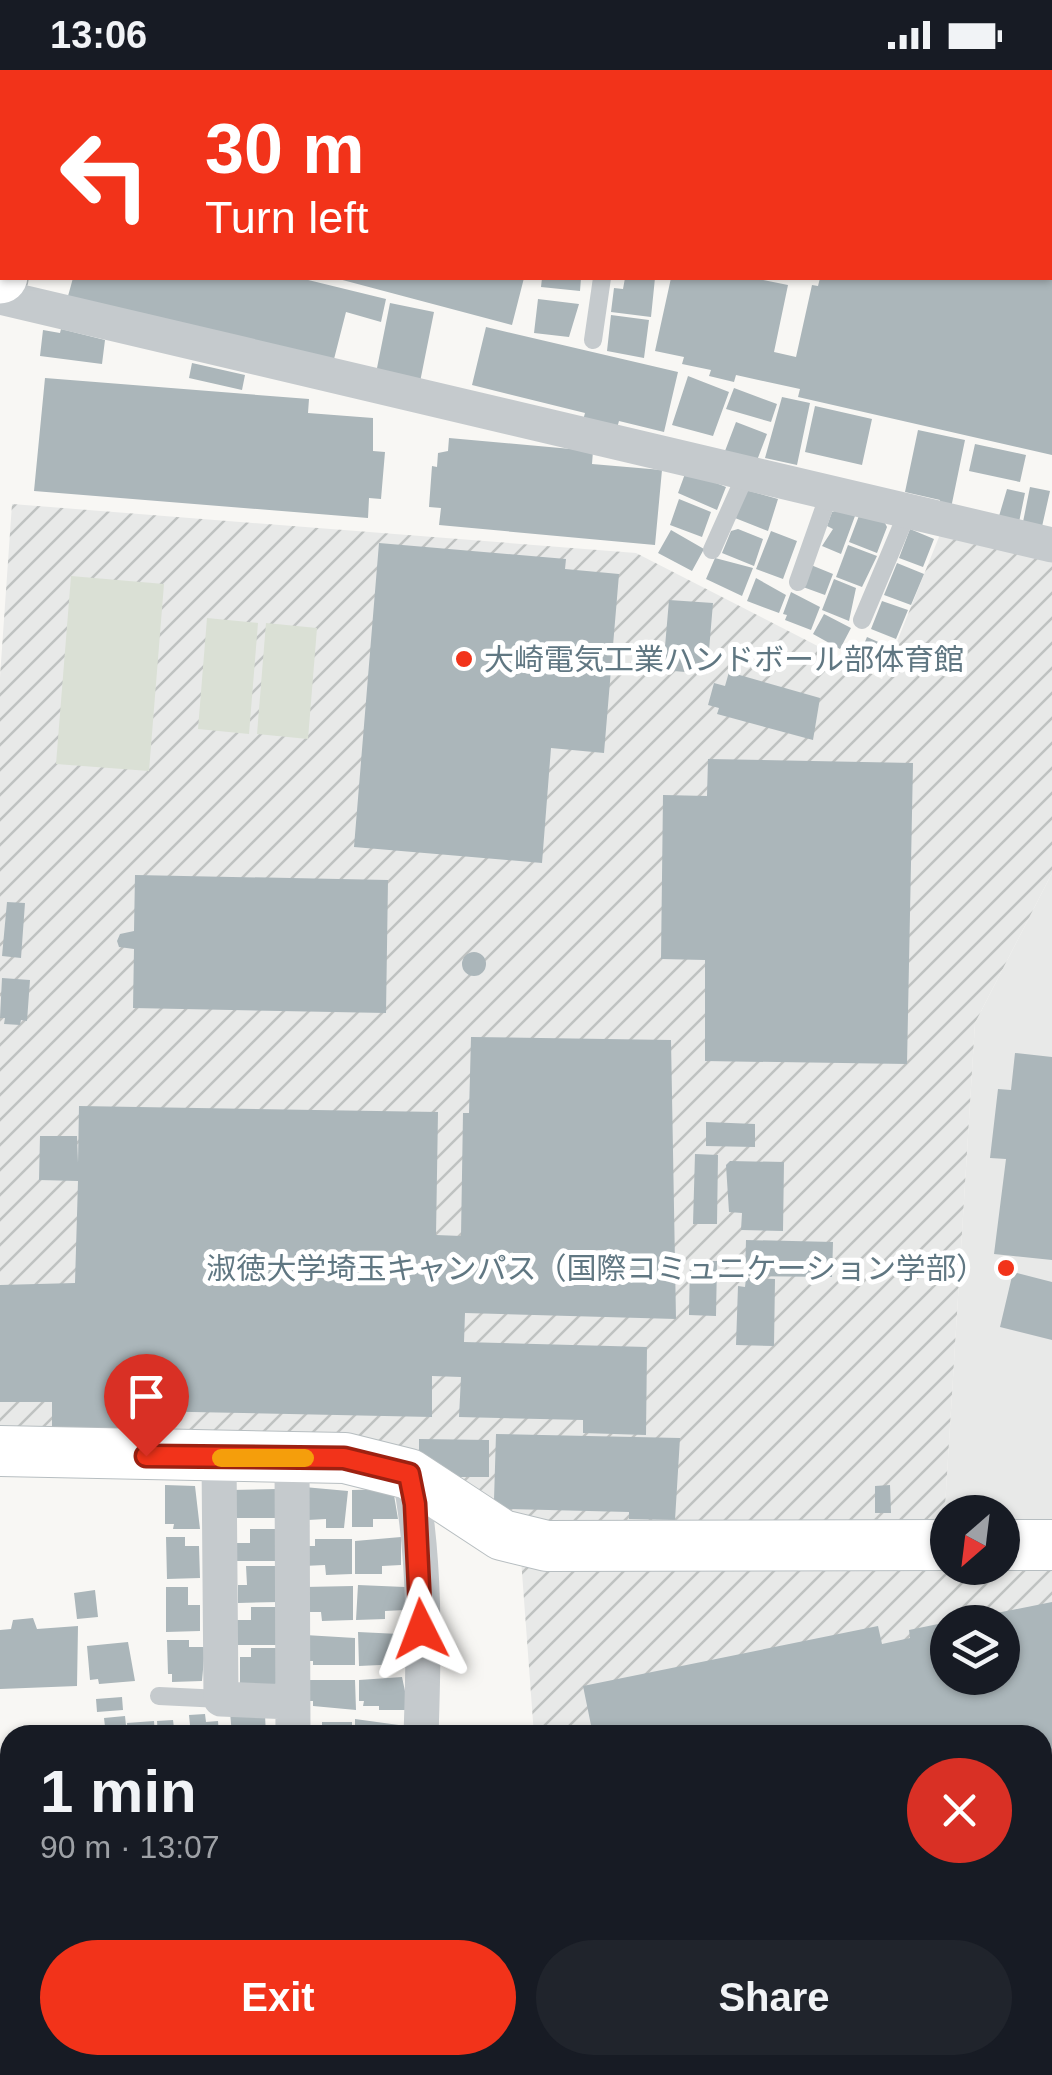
<!DOCTYPE html>
<html lang="en">
<head>
<meta charset="utf-8">
<style>
  :root { --surface:#171b24; --page:#20242c; --text:#f1f3f6; --muted:#9ea1a6; --accent:#f2331a }
  body { margin:0; font-family:Arial,"Noto Sans JP",sans-serif; background:var(--page); color:var(--text); height:100vh; display:flex; flex-direction:column; font-size:38px; white-space:nowrap }
  * { box-sizing:border-box; margin:0 }
  p { font-size:32px; color:var(--muted) }
  .icon { flex:none; width:55px; height:55px; fill:none; stroke:currentColor; stroke-width:2; stroke-linecap:round; stroke-linejoin:round }
  .map { position:relative; flex:1; overflow:hidden }
  .details { position:absolute; left:0px; top:1655px; width:1052px; height:350px; display:flex; flex-direction:column; background:var(--surface); border-radius:30px 30px 0 0; box-shadow:0 2px 8px #0004 }
  .details>* { flex:none }
  .banner { position:absolute; left:0px; top:0px; width:1052px; height:210px; box-shadow:0 2px 8px #0004; background:#f2331a; color:#fff; overflow:hidden }
  .needle { width:65px; rotate:208deg }
  .buttons { position:absolute; left:930px; top:1425px; display:grid; gap:20px }
  .buttons a { display:grid; place-items:center; width:90px; height:90px; border-radius:50%; background:var(--surface); box-shadow:0 2px 8px #0004; font-size:50px }
  .pin { position:absolute; display:grid; place-items:center; width:85px; height:85px; color:#fff; margin:-102px -42px; border-radius:50% 50% 50% 0; rotate:-45deg; box-shadow:0 0 10px #0007 }
  .pin .icon { rotate:45deg }
  .me { position:absolute; width:110px; margin:-55px; rotate:357deg; stroke-linejoin:round; filter:drop-shadow(0 0 8px #0008) }
  .turn { display:flex; align-items:center; gap:35px; height:210px; padding:0 40px; font-size:45px }
  .turn .icon { width:130px; height:130px; stroke-width:2.5 }
  .turn b { display:block; font-size:70px; line-height:85px }
  .round { display:grid; place-items:center; flex:none; width:105px; height:105px; border-radius:52px; background:var(--page) }
  .overview { display:flex; align-items:center; justify-content:space-between; height:170px; padding:0 40px }
  h1 { font-size:60px; font-weight:700; line-height:75px }
  .button { display:flex; gap:20px; margin-top:auto; padding:20px 40px }
  .button a { flex:1; height:115px; border-radius:60px; background:var(--accent); color:#fff; font-size:40px; font-weight:700; line-height:115px; text-align:center }
  .button a+a { background:var(--page); color:var(--text) }
  .status { display:flex; justify-content:space-between; align-items:center; height:70px; padding:0 50px; background:var(--surface); direction:ltr }
  .status svg { height:28px; fill:currentColor }
  .map>svg:first-child { display:block }
</style>
</head>
<body>
<div class="status"><b>13:06</b><svg viewBox="0 0 49 12"><path d="M0 12V9h3v3zM5 12V6h3v6zM10 12V3h3v9zM15 12V0h3v12zM26 1h20v11H26zM47 4h2v5h-2z"/></svg></div>
<div class="map">
<svg width="1052" height="2005" viewBox="0 0 1052 2005">
  <defs>
    <pattern id="industrial-furrows" width="10" height="10" patternUnits="userSpaceOnUse" patternTransform="scale(2.5)"><rect width="10" height="10" fill="#e8e9e8"/><path d="M-1 1l2-2M0 10L10 0M9 11l2-2" fill="none" stroke="#bfc2c1"/></pattern>
  </defs>
  <rect width="100%" height="100%" fill="#f8f7f4"/>
  <!-- built -->
  <path fill="#e8e9e8" d="M1052 803V1454L1003 1453 1002 1442H948L944 1453 975 953Z"/>
  <!-- industrial -->
  <path fill="url(#industrial-furrows)" fill-rule="evenodd" d="M12 434 636 483 882 609 941 462 1052 487V803L975 953 944 1453 547 1454 507 1444 469 1423 0 1365V607Z
    M521 1489 1052 1495V1854L1043 1855 1042 1665H534ZM948 1552H1002V1608H948Z"/>
  <!-- pitch -->
  <path fill="#dae0d5" d="M71 506 164 514 149 701 56 694Z
    M207 548 258 553 249 664 198 659Z
    M266 553 317 558 308 669 257 664Z"/>
  <!-- building -->
  <path fill="#abb6ba" d="M73 208H300L386 229 381 252 346 242 333 293 68 226Z
    M335 208H524L512 255Z
    M542 208H581L580 221 541 217Z
    M625 208H655L651 247 611 242 614 218 623 219Z
    M671 208H753L788 215 774 282 796 287 812 215 818 216 820 208H1052V385L798 327 800 319 736 305 734 312 709 306 711 300 682 294 684 287 655 281Z
    M538 229 579 234 569 267 534 263Z
    M390 233 434 242 419 317 375 308Z
    M611 245 649 250 644 288 607 281Z
    M486 257 678 302 664 362 619 351 617 358 583 350 585 343 472 315Z
    M61 259 105 270 102 294 40 286 43 260 60 263Z
    M192 293 245 305 242 320 189 308Z
    M688 306 729 322 713 366 672 355Z
    M45 308 309 329 308 343 373 348V381L385 382 381 429 369 428 368 448 34 421Z
    M734 318 777 334 771 352 726 339Z
    M782 327 810 333 797 395 765 388Z
    M815 336 872 349 862 395 805 382Z
    M736 352 767 364 756 393 725 381Z
    M918 360 965 370 951 438 939 436 940 430 905 422Z
    M449 368 593 381 592 394 662 400 655 475 439 455 441 438 429 437 432 396 437 397 438 383 448 381Z
    M975 374 1026 385 1020 412 969 401Z
    M686 401 726 417 717 440 678 423Z
    M1030 417 1050 421 1041 461 1022 457Z
    M1007 419 1025 423 1018 457 997 453Z
    M746 420 778 429 768 461 735 448Z
    M679 429 711 442 702 467 670 455Z
    M838 440 855 446 841 484 822 476 833 459 827 456 832 442Z
    M860 443 884 451 887 457 877 483 849 472Z
    M738 459 763 469 754 496 722 483 731 461Z
    M910 459 934 469 923 497 899 488Z
    M671 460 704 479 692 501 658 483Z
    M771 461 797 471 783 509 756 499Z
    M379 473 566 489 565 499 619 504 604 683 551 678 542 793 354 777Z
    M848 475 877 486 862 517 836 507Z
    M715 488 753 498 742 526 706 509Z
    M897 493 924 504 911 535 884 525Z
    M811 495 833 504 825 525 803 517Z
    M756 508 786 525 779 543 747 531Z
    M834 509 856 518 849 551 822 540Z
    M791 522 820 537 811 560 785 550 787 545 783 544Z
    M669 530 713 533 707 604 663 600Z
    M882 531 908 540 896 569 871 559Z
    M824 544 851 558 840 579 813 564Z
    M867 567 892 578 883 598 858 588Z
    M729 602 820 628 813 670 717 644 719 638 708 635 714 613 725 616Z
    M708 689 913 693 907 994 705 991V890L661 889 663 725 707 726Z
    M135 805 388 810 386 943 133 938 134 879 119 877 117 871 120 864 134 861Z
    M7 832 25 833 21 888 2 886Z
    M462 894a12 12 0 1 1 24 0a12 12 0 1 1-24 0Z
    M2 908 30 910 27 951 21 950 20 955 4 954 5 948H0Z
    M471 967 671 970 676 1249 465 1243 464 1272 647 1277 646 1365 583 1363V1350L459 1347 461 1307 432 1306V1347L141 1341V1365L52 1362V1332H0V1215L75 1213 78 1111 39 1110 40 1066H77L78 1093 79 1036 438 1042 436 1165 461 1166 463 1043H469Z
    M1015 983 1052 987V1190L994 1184 1006 1089 990 1088 998 1019 1011 1020Z
    M706 1052 755 1054V1077L706 1076Z
    M695 1084 718 1085 717 1154H693Z
    M730 1091 784 1092 783 1161 741 1160 742 1143 729 1142 726 1095Z
    M746 1170 833 1172 832 1207 745 1206Z
    M690 1191H717L716 1246 689 1245Z
    M1013 1202 1052 1212V1270L1000 1257Z
    M746 1208 775 1209 774 1276 736 1275 738 1216 745 1217Z
    M496 1364 680 1368 675 1450 629 1449V1442L507 1439 494 1430Z
    M419 1369 489 1370V1407H456L419 1381Z
    M165 1415 195 1416 200 1459H173L174 1454H165Z
    M890 1415 891 1443H875V1416Z
    M304 1417 348 1421 344 1458H326V1449L308 1450Z
    M277 1419V1448H231V1420Z
    M393 1419 398 1449H373V1457H352V1420Z
    M250 1459H277V1491H231V1473H250Z
    M166 1467H185V1476H199L200 1508 167 1509Z
    M401 1467V1495L382 1496V1504H355V1471Z
    M315 1469H352V1504L326 1505 325 1495 303 1496 302 1476H315Z
    M246 1496H277L279 1532 238 1533V1515H247Z
    M358 1515 405 1517V1540L385 1541V1549L356 1550Z
    M353 1516V1550L322 1551 321 1542H305L304 1517Z
    M166 1517H188V1535H200V1561L166 1562Z
    M95 1520 98 1547 77 1549 74 1523Z
    M1052 1532V1812L1042 1814V1665H593L583 1616 878 1556 882 1574 910 1568 909 1560 948 1552V1608H1002V1552L956 1551Z
    M251 1537H277V1575H231V1550H251Z
    M33 1548 37 1559 78 1556 77 1616 0 1619V1560L11 1559 13 1550Z
    M358 1562 399 1564 400 1594 359 1596Z
    M305 1565 355 1568V1595H313V1591H305Z
    M167 1570H189V1577H205L202 1611 172 1612V1604H168Z
    M128 1572 135 1611 99 1614 98 1609 90 1610 87 1576Z
    M251 1578H277L278 1615 240 1616V1587H251Z
    M402 1607 409 1640H379V1636H363L364 1631H359V1610Z
    M306 1610H355L356 1640 313 1636V1631H307Z
    M122 1627 123 1640 97 1642 96 1629Z
    M230 1642 265 1645 266 1665H232Z
    M205 1644 206 1652 218 1651 219 1665H191L189 1645Z
    M125 1646 127 1665H106L104 1648Z
    M355 1649 406 1656V1665H355Z
    M173 1650 174 1658 187 1657 188 1665H158L157 1651Z
    M154 1651 155 1665H128L127 1653Z
    M322 1652H352V1665H308V1657H322Z
    M1052 1869V1912L1042 1913V1870Z
    M10 1916V1959L1 1961 0 1917Z
    M1052 1967V2002L1036 2004 1034 1995H1042V1969Z
    M147 1995H212L214 2005H149Z
    M214 1995H268L270 2002 242 2005 240 1998 227 2001 228 2005H217Z
    M453 1995H489L492 2005H456Z
    M515 1995H562L564 2005H500L498 1999Z
    M594 1995H657V1997L596 2005Z
    M789 1995 815 1996 817 2005H787Z
    M917 1995H964V2005H919Z
    M1010 1995H1032L1034 2005H994L993 2000Z"/>
  <g fill="none" stroke-linecap="round" stroke-linejoin="round">
    <defs>
      <path id="secondary" d="M0 1381 345 1388 409 1404 502 1465 547 1476 948 1475
        M1002 1475H1052"/>
      <path id="highway" d="M17 2V0
        M0 206 2 177"/>
    </defs>
    <!-- secondary casing -->
    <use href="#secondary" stroke="#b7bec1" stroke-width="52"/>
    <!-- highway casing -->
    <use href="#highway" stroke="#b7bcbe" stroke-width="58"/>
    <!-- path -->
    <path stroke="#c0c3c5" stroke-width="6" stroke-dasharray="5 5" stroke-linecap="butt" d="M0 1754H10"/>
    <!-- lane -->
    <path stroke="#c5cacd" stroke-width="18" d="M593 270 602 208
      M712 480 746 404
      M798 512 829 424
      M862 550 908 441
      M159 1626 221 1629"/>
    <!-- street -->
    <path stroke="#c5cacd" stroke-width="35" d="M685 2V0
      M0 227 1052 475
      M219 1388 221 1629 292 1632
      M292 1388 293 1665
      M409 1404C426 1487 424 1580 421 1665
      M1042 1936 1052 1934
      M575 1995 578 2005
      M975 1995 977 2005
      M334 2005 373 1995
      M687 2005 738 1995"/>
    <!-- secondary -->
    <use href="#secondary" stroke="#fff" stroke-width="50"/>
    <!-- highway -->
    <use href="#highway" stroke="#fff" stroke-width="55"/>
  </g>
  <g fill="none" stroke-linecap="round" stroke-linejoin="round">
    <defs>
      <path id="route" d="M146 1386 344 1388 409 1404 415 1434 421 1559"/>
    </defs>
    <!-- route casing -->
    <use href="#route" stroke="#9d2111" stroke-width="25"/>
    <!-- route -->
    <use href="#route" stroke="#f2331a" stroke-width="18"/>
    <!-- slow -->
    <path stroke="#f59e0b" stroke-width="18" d="M221 1388H305"/>
  </g>
  <!-- markers -->
  <g fill="#f2331a" stroke="#fff" stroke-width="4">
    <circle cx="464" cy="589" r="10"/>
    <circle cx="1006" cy="1198" r="10"/>
  </g>
  <g text-anchor="middle" dominant-baseline="central" stroke-width="10" stroke-linejoin="round" paint-order="stroke">
    <!-- poi labels -->
    <g font-size="30" fill="#607782" stroke="#fff" text-anchor="start">
      <text x="484" y="589">大崎電気工業ハンドボール部体育館</text>
      <text x="986" y="1198" text-anchor="end">淑徳大学埼玉キャンパス（国際コミュニケーション学部）</text>
    </g>
  </g>
</svg>
<div class="buttons">
<a><svg class="needle" viewBox="-14 -14 28 28"><path d="M0-13l5 13h-10z" fill="#e53935"/><path d="M0 13l5-13h-10z" fill="#9ea1a6"/></svg></a>
<a><svg class="icon" aria-label="layers" viewBox="0 0 24 24"><path d="M12 4l9 5-9 5-9-5zM3 14l9 5 9-5"/></svg></a>
</div>
<div class="pin" style="left:146px;top:1386px;background:#d93025"><svg class="icon" aria-label="arrive" viewBox="0 0 24 24"><path d="M6 21V4h12l-3 4 3 4H6"/></svg></div>
<svg class="me" style="left:421px;top:1559px" viewBox="-20 -20 40 40"><path d="M0-17L14 15 0 8-14 15z" fill="#f2331a" stroke="#fff" stroke-width="4"/></svg>
<div class="banner">
<div class="turn"><svg class="icon" aria-label="left" viewBox="0 0 24 24"><path d="M17 20v-9H6M10 6l-5 5 5 5"/></svg><div><b>30 m</b>Turn left</div></div>
</div>
<section class="details">
<div class="overview"><div><h1>1 min</h1><p>90 m · 13:07</p></div><a class="round" style="background:#d93025;color:#fff"><svg class="icon" aria-label="close" viewBox="0 0 24 24"><path d="M6 6l12 12M18 6L6 18"/></svg></a></div>
<div class="button"><a>Exit</a><a>Share</a></div>
</section>
</div>
</body>
</html>
